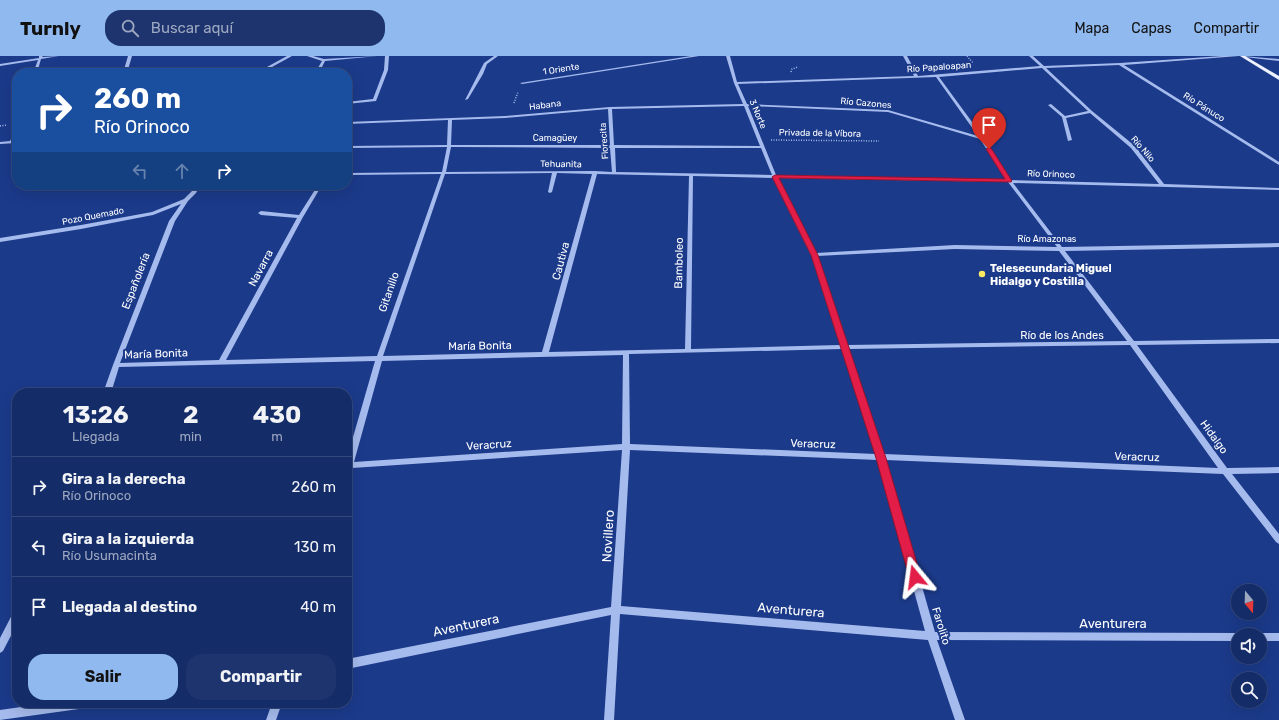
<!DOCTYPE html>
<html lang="es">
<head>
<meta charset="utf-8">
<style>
  :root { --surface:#142c68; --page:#1d346e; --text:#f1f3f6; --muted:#9da7c0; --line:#33487c; --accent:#90b9f0 }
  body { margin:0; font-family:Rubik,sans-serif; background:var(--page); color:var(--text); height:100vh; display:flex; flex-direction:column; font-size:15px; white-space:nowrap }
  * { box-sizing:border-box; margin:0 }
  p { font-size:13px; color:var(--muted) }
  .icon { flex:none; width:22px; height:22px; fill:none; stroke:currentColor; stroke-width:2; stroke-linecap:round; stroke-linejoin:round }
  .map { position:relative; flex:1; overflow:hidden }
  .side { position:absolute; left:12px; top:332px; width:340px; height:320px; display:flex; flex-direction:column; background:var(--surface); border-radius:16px; box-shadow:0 4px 16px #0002,0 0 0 1px var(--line) }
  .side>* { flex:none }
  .guide { position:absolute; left:12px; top:12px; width:340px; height:122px; border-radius:16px; box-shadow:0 4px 16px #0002,0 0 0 1px var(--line); background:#1a4fa0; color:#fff; overflow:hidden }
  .needle { width:26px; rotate:161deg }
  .controls { position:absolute; left:1231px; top:528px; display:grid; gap:8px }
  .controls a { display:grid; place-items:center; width:36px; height:36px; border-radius:50%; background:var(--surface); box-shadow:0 4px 16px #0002,0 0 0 1px var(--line); font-size:20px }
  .pin { position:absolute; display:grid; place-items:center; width:34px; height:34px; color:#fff; margin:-41px -17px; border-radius:50% 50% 50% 0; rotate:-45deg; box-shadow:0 0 4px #0007 }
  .pin .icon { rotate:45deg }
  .me { position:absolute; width:44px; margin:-22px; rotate:344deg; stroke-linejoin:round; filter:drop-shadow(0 0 3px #0008) }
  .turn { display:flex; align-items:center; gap:14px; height:84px; padding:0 16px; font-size:18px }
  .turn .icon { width:52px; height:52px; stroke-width:2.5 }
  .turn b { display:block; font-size:28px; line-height:34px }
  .lanes { display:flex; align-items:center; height:38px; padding:0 16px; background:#0003; justify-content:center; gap:20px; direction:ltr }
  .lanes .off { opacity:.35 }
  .eta { display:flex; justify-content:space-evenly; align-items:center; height:68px; text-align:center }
  .eta b { font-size:24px; font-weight:700; line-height:28px }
  .action { display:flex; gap:8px; margin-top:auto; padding:8px 16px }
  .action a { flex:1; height:46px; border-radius:16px; background:var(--accent); color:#111; font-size:16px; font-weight:700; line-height:46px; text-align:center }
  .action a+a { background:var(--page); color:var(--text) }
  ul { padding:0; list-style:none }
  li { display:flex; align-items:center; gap:12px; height:60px; padding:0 16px; border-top:1px solid var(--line) }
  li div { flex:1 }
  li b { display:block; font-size:15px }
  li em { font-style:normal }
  header { display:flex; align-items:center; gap:24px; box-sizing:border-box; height:56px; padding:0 20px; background:var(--accent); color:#111 }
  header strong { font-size:19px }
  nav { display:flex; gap:22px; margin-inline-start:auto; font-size:14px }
  .search { width:280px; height:36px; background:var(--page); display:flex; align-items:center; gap:10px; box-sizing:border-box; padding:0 14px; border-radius:16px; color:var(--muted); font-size:15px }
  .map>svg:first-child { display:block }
</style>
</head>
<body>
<header>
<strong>Turnly</strong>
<div class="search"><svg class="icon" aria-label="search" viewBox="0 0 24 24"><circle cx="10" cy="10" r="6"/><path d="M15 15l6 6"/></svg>Buscar aquí</div>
<nav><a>Mapa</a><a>Capas</a><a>Compartir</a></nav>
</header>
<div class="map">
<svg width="1279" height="664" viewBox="0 0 1279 664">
  <rect width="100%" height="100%" fill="#1b3a8a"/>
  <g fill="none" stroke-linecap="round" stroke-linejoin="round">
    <!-- path -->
    <path stroke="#a6bbed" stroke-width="1.5" stroke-dasharray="1 1.5" stroke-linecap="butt" d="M967 0 973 7
      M791 16 792 13 798 11
      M514 47 518 36
      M0 70 7 69
      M771 84 879 85"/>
    <!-- minor -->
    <path fill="#a6bbed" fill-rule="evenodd" d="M39 0H43L42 1 59 0 41 3 37 17H33L38 4 0 10V8L39 2Z
      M128 0H132L127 17H123Z
      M287 0H292L261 17H256Z
      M307 0H313L324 3 378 0 325 5 319 17H315L322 5Z
      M385 0H389L388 14 376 45 347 48V46L373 43 384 14Z
      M494 0H498L487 8 483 18 468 43 465 44 484 7Z
      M691 0H699L522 28 520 27Z
      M726 0H730L737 26 914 20 903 0H907L918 20 1040 10 1029 0H1033L1044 10 1120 7 1222 0H1239L1124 9 1279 106V109L1119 9 1046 12 1092 55 1135 90 1164 128 1279 132V134L1013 127 1062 191 1279 187V191L1065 195 1134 285 1279 283V287L1137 289 1227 412 1279 411V417L1232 418 1279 478V488L1276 486 1223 418 886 404 935 576 1238 577 1242 579H1238V585L937 584 965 664H955L928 584 620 558 614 664H604L611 559 347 613V603L611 551 622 394 352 412 350 418 347 419V402L375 305 119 311 111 337H103L113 309 169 165 181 148 153 159 81 173 0 186V182L81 169 152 156 184 143 192 135 196 129H200L196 137 188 145 175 165 120 307 219 304 297 162 261 159 258 157 261 155 299 159 318 129H322L303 161 226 304 377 300 441 118 347 119V117L442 116 447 91 347 92V90L447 89 448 64 347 68V66L505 60 610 51 743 48 734 27ZM1042 12 1088 55 1065 60 1051 48 1048 49 1062 61 1068 85 1072 84 1066 62 1090 57 1131 92 1159 128 1010 124 983 81 939 21ZM936 21 978 80 888 54 747 48 738 28ZM744 50 760 90 614 89 612 53ZM748 50 888 56 980 83 1006 124 776 119ZM608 53 610 89H451L452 64 505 62ZM451 91 610 92 612 116 595 115 446 116ZM615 92H761L772 119 616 116ZM552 117 548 136 550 137 552 136 557 117 592 118 542 296 383 300 445 118ZM597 118 689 120 685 293 549 296ZM693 120 773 122 811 199 840 289 691 293ZM778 122 1008 126 1057 191 955 189 816 197ZM955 193 1059 195 1127 285 847 289 817 200ZM1130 289 1218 412 884 398 848 293ZM842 293 876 398 630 388 629 298ZM623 299 622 388 354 406 382 305ZM630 394 878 404 925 575 621 550Z
      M1243 0 1279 3V5L1245 1Z
      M203 11 206 12 204 17H200Z
      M16 73H17V79L14 85H17V87L0 88V86L10 85Z
      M17 554V568L3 595 0 597V582L14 555Z
      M1260 577H1279V585H1260V579H1256Z
      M49 647H91L90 651 86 652 0 664V654Z
      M272 647H282L276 664H266Z"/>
    <!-- major -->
    <path fill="#ecf0ff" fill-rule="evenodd" d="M1240 0H1245L1279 20V24Z"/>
  </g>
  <!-- route -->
  <path fill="#e11d48" stroke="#92132f" d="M989 91 991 92 1012 125 1011 126 779 122 818 199 886 402 921 521 919 524 915 526 911 524 909 521 876 402 811 199 772 121 775 119 1005 123 986 93Z"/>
  <!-- markers -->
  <circle fill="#fdea63" stroke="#1b3a8a" stroke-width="1.5" cx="982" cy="218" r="4"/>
  <g text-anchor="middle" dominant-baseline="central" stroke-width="4" stroke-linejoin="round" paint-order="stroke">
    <!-- far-street labels -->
    <g font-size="9" fill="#fff" stroke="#1b3a8a">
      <text transform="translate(939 11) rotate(-4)">Río Papaloapan</text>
      <text transform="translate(561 13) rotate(-9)">1 Oriente</text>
      <text transform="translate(866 47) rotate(5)">Río Cazones</text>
      <text transform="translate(545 49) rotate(-7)">Habana</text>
      <text transform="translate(1204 51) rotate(32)">Río Pánuco</text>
      <text transform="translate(758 58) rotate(67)">3 Norte</text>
      <text transform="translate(820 77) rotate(1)">Privada de la Víbora</text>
      <text x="555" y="82">Camagüey</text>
      <text transform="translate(604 85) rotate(-94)">Florecita</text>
      <text transform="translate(1143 93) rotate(49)">Río Nilo</text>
      <text transform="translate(561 108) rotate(1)">Tehuanita</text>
      <text transform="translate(1051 118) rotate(2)">Río Orinoco</text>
      <text transform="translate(93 160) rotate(-11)">Pozo Quemado</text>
      <text x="1047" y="183">Río Amazonas</text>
    </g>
    <!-- street labels -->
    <g font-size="11" fill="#fff" stroke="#1b3a8a">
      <text transform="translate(561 205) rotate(-75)">Cautiva</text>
      <text transform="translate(679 207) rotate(-89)">Bamboleo</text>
      <text transform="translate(261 212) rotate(-62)">Navarra</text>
      <text transform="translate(136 225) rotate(-69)">Españolería</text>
      <text transform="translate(389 236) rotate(-71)">Gitanillo</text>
      <text x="1062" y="279">Río de los Andes</text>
      <text transform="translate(480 290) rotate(-1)">María Bonita</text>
      <text transform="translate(156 298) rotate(-2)">María Bonita</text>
      <text transform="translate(1214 381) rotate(54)">Hidalgo</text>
      <text transform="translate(813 388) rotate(2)">Veracruz</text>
      <text transform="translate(489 389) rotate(-4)">Veracruz</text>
      <text transform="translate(1137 401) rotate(2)">Veracruz</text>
      <text transform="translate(941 570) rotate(73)">Farolito</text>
    </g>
    <!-- poi labels -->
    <g font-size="11" font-weight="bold" fill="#fff" stroke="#1b3a8a" text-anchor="start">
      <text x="990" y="212">Telesecundaria Miguel<tspan x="990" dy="13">Hidalgo y Costilla</tspan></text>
    </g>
    <!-- near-street labels -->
    <g font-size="13" fill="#fff" stroke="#1b3a8a">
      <text transform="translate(608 480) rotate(-87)">Novillero</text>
      <text transform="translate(791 554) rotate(5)">Aventurera</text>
      <text x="1113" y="567">Aventurera</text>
      <text transform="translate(466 569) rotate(-12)">Aventurera</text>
    </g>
  </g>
</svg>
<div class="controls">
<a><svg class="needle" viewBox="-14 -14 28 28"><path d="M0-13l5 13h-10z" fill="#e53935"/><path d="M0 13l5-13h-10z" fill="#9da7c0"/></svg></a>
<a><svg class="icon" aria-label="sound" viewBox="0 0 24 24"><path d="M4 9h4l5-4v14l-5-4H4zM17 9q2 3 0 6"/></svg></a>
<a><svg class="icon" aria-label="search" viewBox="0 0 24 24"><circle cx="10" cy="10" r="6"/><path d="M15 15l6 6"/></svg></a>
</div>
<div class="pin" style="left:989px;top:93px;background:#d93025"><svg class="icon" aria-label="arrive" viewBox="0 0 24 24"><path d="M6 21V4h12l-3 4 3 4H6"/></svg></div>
<svg class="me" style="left:915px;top:521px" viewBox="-20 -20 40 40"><path d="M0-17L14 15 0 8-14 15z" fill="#e11d48" stroke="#fff" stroke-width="4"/></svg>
<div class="guide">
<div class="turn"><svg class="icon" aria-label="right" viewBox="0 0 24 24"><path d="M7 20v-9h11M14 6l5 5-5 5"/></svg><div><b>260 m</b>Río Orinoco</div></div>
<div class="lanes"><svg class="icon off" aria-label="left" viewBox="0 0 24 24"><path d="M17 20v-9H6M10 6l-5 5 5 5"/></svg><svg class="icon off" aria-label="ahead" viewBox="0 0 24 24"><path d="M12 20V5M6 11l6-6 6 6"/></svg><svg class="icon" aria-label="right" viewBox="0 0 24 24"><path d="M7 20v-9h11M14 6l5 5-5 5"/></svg></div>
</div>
<section class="side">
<div class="eta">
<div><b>13:26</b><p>Llegada</p></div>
<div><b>2</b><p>min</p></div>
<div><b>430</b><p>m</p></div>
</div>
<ul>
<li><svg class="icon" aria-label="right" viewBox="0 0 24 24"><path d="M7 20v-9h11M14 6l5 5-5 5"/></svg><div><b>Gira a la derecha</b><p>Río Orinoco</p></div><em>260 m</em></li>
<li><svg class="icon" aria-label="left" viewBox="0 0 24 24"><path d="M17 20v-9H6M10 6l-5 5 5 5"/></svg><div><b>Gira a la izquierda</b><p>Río Usumacinta</p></div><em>130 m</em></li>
<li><svg class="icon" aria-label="arrive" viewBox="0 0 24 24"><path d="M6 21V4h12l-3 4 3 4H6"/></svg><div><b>Llegada al destino</b></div><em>40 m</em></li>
</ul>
<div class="action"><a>Salir</a><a>Compartir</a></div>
</section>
</div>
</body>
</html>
